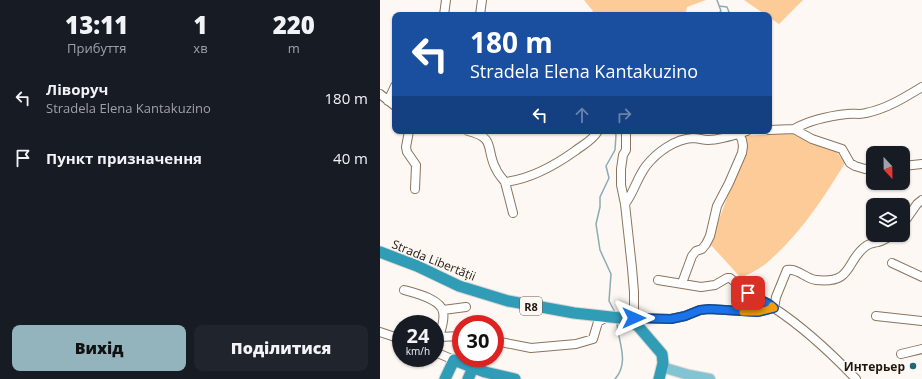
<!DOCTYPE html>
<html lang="uk">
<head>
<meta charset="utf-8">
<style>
  :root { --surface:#171b24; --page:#20242c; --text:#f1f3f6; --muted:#9ea1a6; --accent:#93b4bd }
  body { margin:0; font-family:"Open Sans",sans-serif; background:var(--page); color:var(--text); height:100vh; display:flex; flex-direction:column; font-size:15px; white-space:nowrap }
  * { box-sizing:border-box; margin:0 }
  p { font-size:13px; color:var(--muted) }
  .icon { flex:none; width:22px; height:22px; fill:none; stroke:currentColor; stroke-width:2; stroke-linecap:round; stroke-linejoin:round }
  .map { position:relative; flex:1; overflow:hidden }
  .panel { display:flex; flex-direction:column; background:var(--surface); width:380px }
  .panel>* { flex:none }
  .hud { position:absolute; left:12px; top:12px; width:380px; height:122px; border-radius:8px; box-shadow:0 1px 3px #0004; background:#1a4fa0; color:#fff; overflow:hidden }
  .needle { width:26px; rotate:158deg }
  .buttons { position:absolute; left:486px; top:146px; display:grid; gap:8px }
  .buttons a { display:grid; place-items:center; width:44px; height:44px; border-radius:8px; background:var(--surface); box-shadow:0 1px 3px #0004; font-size:20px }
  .speed { position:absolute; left:12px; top:315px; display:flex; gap:8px; font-size:20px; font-weight:700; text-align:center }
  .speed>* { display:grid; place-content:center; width:52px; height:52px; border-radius:50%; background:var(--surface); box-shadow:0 1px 3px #0004; line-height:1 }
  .speed small { font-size:10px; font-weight:400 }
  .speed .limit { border:6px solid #d22; background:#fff; color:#111 }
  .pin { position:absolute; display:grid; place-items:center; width:34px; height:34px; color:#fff; margin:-17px; border-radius:8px; box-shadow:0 2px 6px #0006 }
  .me { position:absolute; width:44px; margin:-22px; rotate:90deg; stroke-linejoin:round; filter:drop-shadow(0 0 3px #0008) }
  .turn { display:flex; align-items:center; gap:14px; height:84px; padding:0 12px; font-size:18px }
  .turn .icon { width:52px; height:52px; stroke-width:2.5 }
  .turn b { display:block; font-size:28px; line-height:34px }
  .lanes { display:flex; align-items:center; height:38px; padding:0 12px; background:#0003; justify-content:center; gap:20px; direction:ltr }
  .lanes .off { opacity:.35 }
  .eta { display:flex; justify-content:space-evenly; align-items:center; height:68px; text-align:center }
  .eta b { font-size:24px; font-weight:800; line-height:28px }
  .button { display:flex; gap:8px; margin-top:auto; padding:8px 12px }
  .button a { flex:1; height:46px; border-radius:8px; background:var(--accent); color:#111; font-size:16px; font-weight:800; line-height:46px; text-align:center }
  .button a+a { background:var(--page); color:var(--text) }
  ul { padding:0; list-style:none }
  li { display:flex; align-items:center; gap:12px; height:60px; padding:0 12px }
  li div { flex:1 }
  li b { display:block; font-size:15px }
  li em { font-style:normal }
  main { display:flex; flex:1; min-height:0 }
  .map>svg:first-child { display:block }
</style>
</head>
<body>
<main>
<section class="panel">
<div class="eta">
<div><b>13:11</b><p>Прибуття</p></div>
<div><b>1</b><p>хв</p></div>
<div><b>220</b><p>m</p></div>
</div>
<ul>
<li><svg class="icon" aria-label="left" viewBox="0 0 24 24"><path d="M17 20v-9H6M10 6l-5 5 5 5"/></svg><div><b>Ліворуч</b><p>Stradela Elena Kantakuzino</p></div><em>180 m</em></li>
<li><svg class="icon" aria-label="arrive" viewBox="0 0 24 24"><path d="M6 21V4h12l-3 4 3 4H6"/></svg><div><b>Пункт призначення</b></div><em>40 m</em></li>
</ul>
<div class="button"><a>Вихід</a><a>Поділитися</a></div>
</section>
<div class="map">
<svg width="542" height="379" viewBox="0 0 542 379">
  <rect width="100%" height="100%" fill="#fdf8f3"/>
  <!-- green -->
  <path fill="#fccb97" d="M204 0H326L307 7 305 15H208L213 11Z
    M364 0H423L399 24 389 17V15H386Z
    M411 133 456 151 465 163C444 197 421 233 390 260 382 268 371 273 361 278L330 244 354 179 365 158 364 136Z"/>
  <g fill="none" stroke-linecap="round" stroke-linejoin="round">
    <!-- stream -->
    <path stroke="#8cabb3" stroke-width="1.5" d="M337 0 341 11 337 15
      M339 6 347 7 349 12
      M234 131 236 135 235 150 226 166 229 178 220 197V207L216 224 220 250 231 274 229 301 236 314
      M235 379C250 362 238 342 237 323"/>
    <defs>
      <path id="minor" d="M64 15 66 0
        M100 15 102 0
        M0 94 15 106
        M8 101 15 86
        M414 129C430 120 449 116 467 114 474 113 480 115 486 113 506 109 524 98 542 87
        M389 130 414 129 432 139 462 149 470 163 475 166 485 169 493 168
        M29 131 26 147 27 152 36 165 35 189
        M88 131C117 138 105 149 116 169 118 174 122 178 125 182 151 179 174 166 195 151 204 144 212 141 218 131
        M246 131V150L243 155 241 169V185L245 204 252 268 254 292V323
        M523 166 542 164
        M125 182 133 213
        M245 204C254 192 257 178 266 166 277 152 295 139 313 138 318 138 323 140 328 140 341 140 355 135 367 131
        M523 224 537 204 542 200
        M512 263 542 277
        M278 280 321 287 335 285 347 278H350L368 293 389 304 394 308
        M302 283 312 256 316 251 322 249 326 244 330 236 337 206 349 183 362 153 363 146 362 140 359 134
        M24 290C35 293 61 299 63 312 65 320 61 330 59 337
        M394 308 396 297 407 270C418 268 426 279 436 280 474 284 465 261 486 246 490 243 494 243 498 242 503 241 507 238 512 235
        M63 310 86 307
        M496 316 542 321
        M254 318 291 319 305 316 320 310 329 309 378 312 394 308C423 327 452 354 476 379
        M0 332 21 339
        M56 338 59 337 81 336
        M115 341 151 348 196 344 213 339 218 322 227 317
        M55 352 74 360
        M521 354 542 349"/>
      <path id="major" d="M282 367 309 375 330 379"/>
      <path id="highway" d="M0 252 37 266 79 286 128 301 194 313 240 318 249 321 258 326 282 354 283 363 279 379
        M65 379 74 360 105 372 135 379
        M88 379 93 368"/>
    </defs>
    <!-- minor casing -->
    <use href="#minor" stroke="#8a755e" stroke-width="10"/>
    <!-- major casing -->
    <use href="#major" stroke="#d7d5d4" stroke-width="12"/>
    <!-- highway casing -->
    <use href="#highway" stroke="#d7d5d4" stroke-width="13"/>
    <!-- minor -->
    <use href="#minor" stroke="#fff" stroke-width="8"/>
    <!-- major -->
    <use href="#major" stroke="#83c4d3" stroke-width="10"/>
    <!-- highway -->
    <use href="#highway" stroke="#319cb6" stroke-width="11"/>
  </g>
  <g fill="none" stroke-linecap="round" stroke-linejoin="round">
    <defs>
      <path id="route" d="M254 318 291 319 305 316 320 310 329 309 378 312 394 308 389 304 368 293"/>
    </defs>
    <!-- route casing -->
    <use href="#route" stroke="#114b97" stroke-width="10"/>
    <!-- route -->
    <use href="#route" stroke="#1a73e8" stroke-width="7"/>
    <!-- slow -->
    <path stroke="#f59e0b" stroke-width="7" d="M363 312H378L394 308 392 306"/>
  </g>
  <!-- markers -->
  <circle fill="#216677" stroke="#fdf8f3" stroke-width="1.5" cx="533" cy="366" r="4"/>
  <g text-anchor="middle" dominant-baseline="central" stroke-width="3" stroke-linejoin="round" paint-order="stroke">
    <!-- shield labels -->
    <rect fill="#fdf8f3" stroke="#625a53" stroke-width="1" x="140" y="297" width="22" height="18" rx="3"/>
    <g font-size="11" font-weight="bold" fill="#1f170e">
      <text x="151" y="306">R8</text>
    </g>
    <!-- street labels -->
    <g font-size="12" fill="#1f170e" stroke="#fdf8f3">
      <text transform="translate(54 260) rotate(22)">Strada Libertății</text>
    </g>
    <!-- poi labels -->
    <g font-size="12" font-weight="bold" fill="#1f170e" stroke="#fdf8f3" text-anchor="end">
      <text x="525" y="366">Интерьер</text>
    </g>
  </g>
</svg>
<div class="buttons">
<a><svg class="needle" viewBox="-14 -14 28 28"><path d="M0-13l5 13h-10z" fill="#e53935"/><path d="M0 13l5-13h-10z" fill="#9ea1a6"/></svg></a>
<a><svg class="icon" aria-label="layers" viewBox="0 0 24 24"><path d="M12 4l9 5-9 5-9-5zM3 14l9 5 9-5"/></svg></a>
</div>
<div class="speed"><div>24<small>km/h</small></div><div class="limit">30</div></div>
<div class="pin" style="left:368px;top:293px;background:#d93025"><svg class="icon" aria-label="arrive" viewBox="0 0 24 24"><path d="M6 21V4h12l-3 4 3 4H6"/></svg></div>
<svg class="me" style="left:254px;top:318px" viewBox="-20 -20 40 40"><path d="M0-17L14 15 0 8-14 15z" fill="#1a73e8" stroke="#fff" stroke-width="4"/></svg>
<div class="hud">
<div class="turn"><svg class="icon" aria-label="left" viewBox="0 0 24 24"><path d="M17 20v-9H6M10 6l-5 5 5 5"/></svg><div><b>180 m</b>Stradela Elena Kantakuzino</div></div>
<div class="lanes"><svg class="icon" aria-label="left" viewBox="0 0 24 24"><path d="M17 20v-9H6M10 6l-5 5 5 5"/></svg><svg class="icon off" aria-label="ahead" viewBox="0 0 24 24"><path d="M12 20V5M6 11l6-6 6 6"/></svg><svg class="icon off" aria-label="right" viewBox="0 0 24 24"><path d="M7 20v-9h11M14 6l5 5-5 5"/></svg></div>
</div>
</div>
</main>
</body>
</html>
